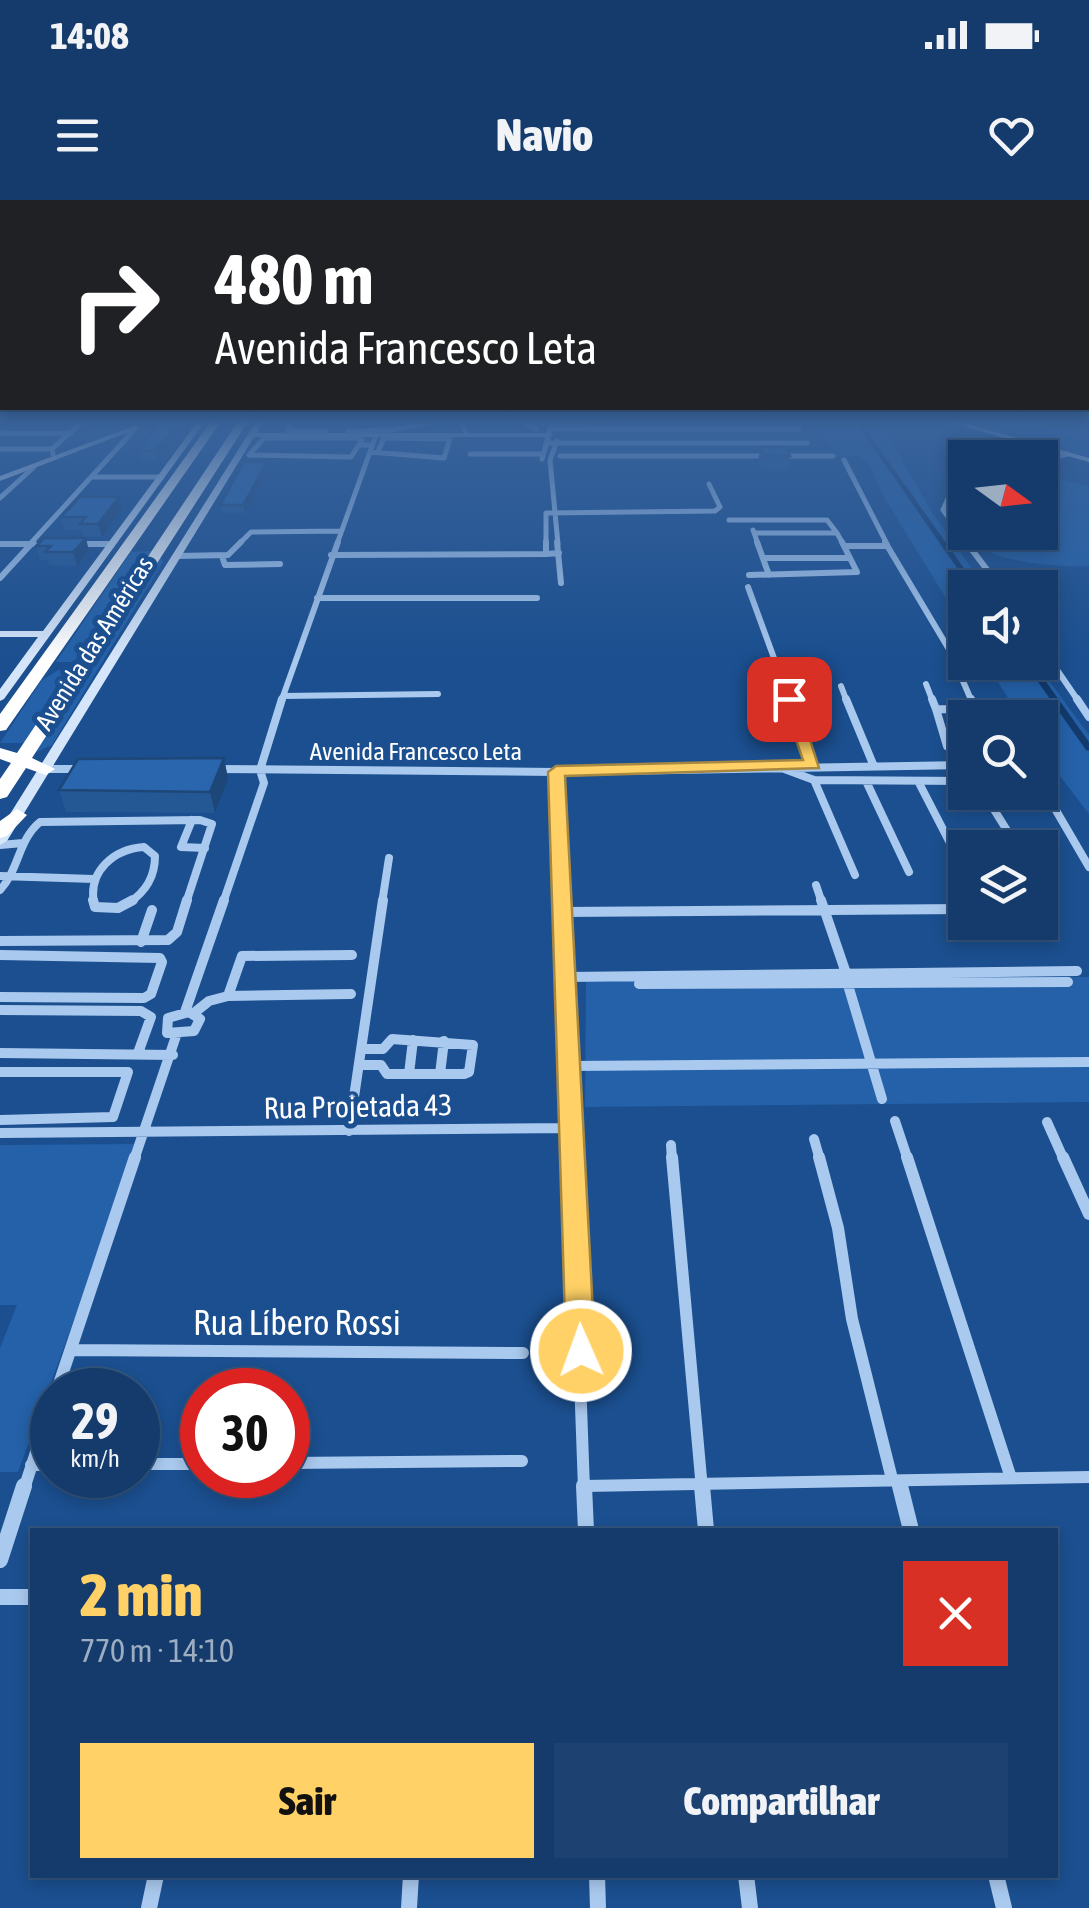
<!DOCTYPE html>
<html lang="pt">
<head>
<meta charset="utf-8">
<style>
  :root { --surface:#143b6b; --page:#1d4271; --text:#f1f3f6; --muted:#9dadc1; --line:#33557e; --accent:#ffd166 }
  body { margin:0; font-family:"Asap Condensed",sans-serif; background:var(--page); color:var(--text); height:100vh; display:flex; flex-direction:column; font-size:38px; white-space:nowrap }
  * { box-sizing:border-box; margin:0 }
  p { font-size:32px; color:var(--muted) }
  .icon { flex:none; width:55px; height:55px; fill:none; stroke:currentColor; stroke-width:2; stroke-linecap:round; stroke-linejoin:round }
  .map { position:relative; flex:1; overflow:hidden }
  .details { position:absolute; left:30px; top:1328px; width:1028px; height:350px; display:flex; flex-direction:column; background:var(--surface); border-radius:0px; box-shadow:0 5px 15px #0003,0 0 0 2px var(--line) }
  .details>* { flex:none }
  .hud { position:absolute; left:0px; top:0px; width:1090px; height:210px; box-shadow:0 5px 15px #0003,0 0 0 2px var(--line); background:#202124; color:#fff; overflow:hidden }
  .needle { width:65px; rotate:105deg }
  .fabs { position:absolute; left:948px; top:240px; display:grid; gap:20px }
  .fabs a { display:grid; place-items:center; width:110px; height:110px; border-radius:0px; background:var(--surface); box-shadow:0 5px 15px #0003,0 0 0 2px var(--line); font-size:50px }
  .speed { position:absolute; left:30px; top:1168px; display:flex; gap:20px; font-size:50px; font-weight:700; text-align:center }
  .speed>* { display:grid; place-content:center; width:130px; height:130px; border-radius:50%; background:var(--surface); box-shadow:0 5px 15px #0003,0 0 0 2px var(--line); line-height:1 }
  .speed small { font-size:25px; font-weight:400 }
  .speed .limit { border:15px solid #d22; background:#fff; color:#111 }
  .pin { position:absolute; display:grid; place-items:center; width:85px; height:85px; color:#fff; margin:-42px; border-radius:20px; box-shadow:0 5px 15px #0006 }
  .me { position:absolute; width:110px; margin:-55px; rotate:358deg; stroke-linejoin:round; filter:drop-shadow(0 0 8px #0008) }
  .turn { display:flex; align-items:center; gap:35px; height:210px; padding:0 50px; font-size:45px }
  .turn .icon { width:130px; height:130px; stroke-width:2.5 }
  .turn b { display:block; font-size:70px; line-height:85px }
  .round { display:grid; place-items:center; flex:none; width:105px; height:105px; border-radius:0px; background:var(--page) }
  .headline { display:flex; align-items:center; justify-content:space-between; height:170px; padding:0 50px }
  h1 { font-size:60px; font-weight:800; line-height:75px; color:var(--accent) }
  .primary-button { display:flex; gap:20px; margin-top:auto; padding:20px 50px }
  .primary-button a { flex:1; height:115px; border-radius:0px; background:var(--accent); color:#111; font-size:40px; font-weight:800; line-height:115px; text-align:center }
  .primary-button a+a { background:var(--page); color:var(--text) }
  .status { display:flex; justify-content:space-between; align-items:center; height:70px; padding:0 50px; background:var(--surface); direction:ltr }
  .status svg { height:28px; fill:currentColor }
  header { display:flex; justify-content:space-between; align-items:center; height:130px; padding:0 50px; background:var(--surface); font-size:45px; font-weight:800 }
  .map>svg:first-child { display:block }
</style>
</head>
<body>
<div class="status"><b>14:08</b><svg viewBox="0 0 49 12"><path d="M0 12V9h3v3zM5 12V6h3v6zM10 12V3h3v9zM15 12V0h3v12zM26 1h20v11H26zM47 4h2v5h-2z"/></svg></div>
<header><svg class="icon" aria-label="menu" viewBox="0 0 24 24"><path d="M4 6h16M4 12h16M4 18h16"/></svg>Navio<svg class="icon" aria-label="heart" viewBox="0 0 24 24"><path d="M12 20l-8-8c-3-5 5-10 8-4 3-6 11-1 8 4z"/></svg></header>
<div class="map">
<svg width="1089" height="1708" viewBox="0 0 1089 1708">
  <rect width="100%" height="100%" fill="#1b4f8f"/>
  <!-- green -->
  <path fill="#2461a8" d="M826 220H880L931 311 985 387 965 388V429L882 294 869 262 856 255 837 257 815 223Z
    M949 220H1089V258Z
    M1040 274 1089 286V366C1057 368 960 362 958 318 958 306 956 298 965 290V332H1040Z
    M151 351 77 462H56L131 352Z
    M159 354 163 362 52 545 30 555Z
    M986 463H1036L1089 535V614L1040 550V518L1020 517Z
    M62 468 70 471 65 481 24 543H0L42 480Z
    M1089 777V902L585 907 586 780Z
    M139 944 18 1272H0V1148L17 1105H0V945Z"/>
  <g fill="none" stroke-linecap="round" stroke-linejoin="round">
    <!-- canal -->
    <path fill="#123a6d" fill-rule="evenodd" d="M854 220H859L978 388H971Z
      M1024 462H1032L1089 542V551L1086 550Z"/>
    <!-- street-far5 -->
    <path stroke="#a9c9ee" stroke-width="5" d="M282 220 290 225 288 231H326
      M461 220 465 232
      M531 220 527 225 536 229
      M312 222 321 220
      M549 229H799
      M348 231 392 230 441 220
      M0 233H71
      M264 238H357L362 240 351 257 249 255Z
      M557 241 550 260 558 344
      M548 243H807
      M361 245H372
      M0 249H52
      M370 252 444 258 450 239 384 238 378 252
      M53 254 52 249 84 220
      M470 254H543
      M560 256H833
      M542 259 552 223 675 220
      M844 260 887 344
      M1046 260 1068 254
      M91 277H162
      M965 282 951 292 943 310 968 344
      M0 298 34 267
      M729 320H827L837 333
      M753 330 758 344
      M755 333H837L843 344
      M0 344H34
      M30 344 135 229
      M76 344H112
      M239 344 251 332 341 331
      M337 344 376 235
      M546 344V313L715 311 720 307 709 284"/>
    <!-- street-far4 -->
    <path stroke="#a9c9ee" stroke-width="6" d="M546 342V354L559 353
      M557 342 561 383
      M757 342 769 375
      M885 342 950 451 972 502
      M966 342 1001 388
      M0 344H34
      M76 344H112
      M844 346H885
      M331 355 546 354
      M177 356 228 355 241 342
      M222 356 225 365 280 364
      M763 358H849
      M749 375 857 372 842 342
      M0 378 33 342
      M748 387 790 502
      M317 398H537
      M1040 445 1079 502
      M926 484 933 502
      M841 486 847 502
      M283 496 438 494
      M281 502 338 342"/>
    <!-- street-far3 -->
    <path stroke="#a9c9ee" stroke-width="8" d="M789 499 813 565
      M846 499 873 564
      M932 499 936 509
      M971 499 978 518
      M1077 499 1089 517
      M947 546 936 509 976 510
      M779 567 814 580 965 581
      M46 569H84
      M216 569 557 572 965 565
      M557 572 562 703
      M814 580 855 675
      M866 581 909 672
      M918 581 965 672
      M1040 583 1089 667
      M983 592 1018 648
      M192 620 181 647 205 648
      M0 645 23 643
      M0 676 94 679
      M816 685 822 703
      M0 690C19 670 18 640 40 622L200 620 212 624 186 703
      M94 703C88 671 114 649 144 647L155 656C155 677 146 691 129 703
      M223 703 264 583 260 570 282 499
      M382 703 389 658"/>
    <!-- street-far2 -->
    <path stroke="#a9c9ee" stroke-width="10" d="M93 700 95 707 118 708 133 700
      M562 700 572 960
      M821 700 847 776
      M564 712 965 709
      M0 741 168 740 177 732 187 700
      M141 742 152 710
      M0 755 160 758 162 762 151 794 144 798 0 797
      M566 777 1077 771
      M639 784 1068 782
      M848 785 882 899
      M228 796 242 756 352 755
      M0 810 141 811 151 817 138 853
      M185 812 224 700
      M189 812 200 819 194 831 167 833 168 818Z
      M194 813 209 801 228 796 351 794
      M0 853 173 855
      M359 865H381L387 874H464L469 872 473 845 392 839 383 849H361
      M570 866 1089 862
      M0 872H128L113 917 0 920
      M409 874 413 840
      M440 874 444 841
      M895 921 908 960
      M1047 922 1064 960
      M349 931 383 700
      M0 933 573 928
      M814 939 820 960
      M671 945 672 960
      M134 960 176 836"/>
    <!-- street-far1 -->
    <path stroke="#a9c9ee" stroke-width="12" d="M572 957 584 1289
      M672 957 702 1289
      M819 957 838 1028 852 1119 892 1279
      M907 957 1011 1278
      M1063 957 1089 1014
      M71 1150 523 1153
      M57 1190 135 957
      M288 1263 522 1261
      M138 1264H202
      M31 1265H52
      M899 1281 901 1289
      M585 1286 1089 1277
      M24 1289 52 1203"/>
    <!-- street -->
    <path stroke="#a9c9ee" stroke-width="16" d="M584 1286 586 1330
      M702 1286 706 1330
      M900 1286 911 1330
      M0 1360 24 1286
      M0 1397H32
      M597 1675 598 1708
      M746 1675 750 1708
      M996 1675 1004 1708
      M149 1708 156 1675
      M409 1708 411 1675"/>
    <!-- secondary -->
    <path fill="#d6e6fa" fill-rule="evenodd" d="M150 220H160L0 281V276Z
      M199 220H206L4 499 0 501V489L38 437H0V431H43Z
      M257 220H264L257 233H549L553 235 549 237H254L7 641 0 645V630Z
      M941 220H953L1089 258V262Z"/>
    <!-- highway -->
    <path fill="#fff" fill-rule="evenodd" d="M212 220H222L6 530 0 531V514Z
      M239 220H249L32 558 55 569 46 575 26 568 7 597 0 599V579L11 563 0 559V548L17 553Z
      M17 609 27 615 7 636 0 638V621Z"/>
  </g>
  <!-- wall -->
  <path fill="#245895" d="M149 220H192L158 261H140L138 251 150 235H141L138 225Z
    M760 247 790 256 787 271H762L758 262Z
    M268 270 245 313H222L220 305Z
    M122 309 102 337H83L81 330H65L61 317Z
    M44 338 89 351 77 366 49 365 48 360H40L36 346Z
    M224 558 228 579 215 613 66 612 59 590Z"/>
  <!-- shaded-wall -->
  <path fill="#1d4779" d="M182 220H192L158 261 155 251Z
    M267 262 268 270 245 313 243 305Z
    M119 297 122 309 102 337 98 324Z
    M86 338 89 351 77 366 73 352Z
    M224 558 228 579 215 613 210 592Z"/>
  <!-- building -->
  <path fill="#2a66ad" stroke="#1d4779" stroke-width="2.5" d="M149 220H182L155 251H138L158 225H138Z
    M760 247H785L790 256 764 255Z
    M244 262H267L243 305H220Z
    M80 297H119L98 324H80L86 317H61Z
    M44 338H86L73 352H45L51 346H36Z
    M224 558 210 592 59 590 78 559Z"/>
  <!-- sky -->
  <linearGradient id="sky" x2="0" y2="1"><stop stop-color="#0f2b4f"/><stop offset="0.48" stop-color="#39639b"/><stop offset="1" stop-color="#39639b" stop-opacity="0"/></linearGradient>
  <rect width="1089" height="459" fill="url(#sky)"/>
  <!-- route -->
  <path fill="#ffd166" stroke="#a68842" stroke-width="2.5" d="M789 495 797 499 819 568 565 576 595 1151 591 1160 581 1164 570 1160 566 1151 548 572 556 566 803 560 782 499Z"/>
  <g text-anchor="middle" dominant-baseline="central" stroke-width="10" stroke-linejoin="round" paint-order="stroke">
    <!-- far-street labels -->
    <g font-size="25" fill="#fff" stroke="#1b4f8f">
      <text transform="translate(94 443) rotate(-58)">Avenida das Américas</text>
      <text x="416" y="551">Avenida Francesco Leta</text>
    </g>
    <!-- street labels -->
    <g font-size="30" fill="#fff" stroke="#1b4f8f">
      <text transform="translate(358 906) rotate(-1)">Rua Projetada 43</text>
    </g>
    <!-- near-street labels -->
    <g font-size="35" fill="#fff" stroke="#1b4f8f">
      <text x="297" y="1122">Rua Líbero Rossi</text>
    </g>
  </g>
</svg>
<div class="fabs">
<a><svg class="needle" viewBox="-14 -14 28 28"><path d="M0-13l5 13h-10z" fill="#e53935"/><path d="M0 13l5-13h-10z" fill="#9dadc1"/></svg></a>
<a><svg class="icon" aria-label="sound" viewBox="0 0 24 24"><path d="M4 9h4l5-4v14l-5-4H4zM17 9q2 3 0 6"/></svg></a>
<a><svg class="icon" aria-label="search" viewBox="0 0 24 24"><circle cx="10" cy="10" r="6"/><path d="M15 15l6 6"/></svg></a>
<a><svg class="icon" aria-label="layers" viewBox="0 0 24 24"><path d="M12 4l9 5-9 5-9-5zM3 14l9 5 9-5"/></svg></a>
</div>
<div class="speed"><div>29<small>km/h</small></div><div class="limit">30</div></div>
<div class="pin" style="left:789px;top:499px;background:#d93025"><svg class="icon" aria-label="arrive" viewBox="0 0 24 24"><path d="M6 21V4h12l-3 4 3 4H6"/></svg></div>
<svg class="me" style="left:581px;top:1151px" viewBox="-20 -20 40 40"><circle r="17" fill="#ffd166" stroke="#fff" stroke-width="3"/><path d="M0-11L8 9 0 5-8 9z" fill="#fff"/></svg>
<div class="hud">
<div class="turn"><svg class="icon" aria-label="right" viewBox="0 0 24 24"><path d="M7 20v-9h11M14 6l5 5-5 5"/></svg><div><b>480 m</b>Avenida Francesco Leta</div></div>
</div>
<section class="details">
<div class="headline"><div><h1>2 min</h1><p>770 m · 14:10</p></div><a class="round" style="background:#d93025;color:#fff"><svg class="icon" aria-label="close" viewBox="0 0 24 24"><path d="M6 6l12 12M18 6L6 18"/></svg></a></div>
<div class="primary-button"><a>Sair</a><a>Compartilhar</a></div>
</section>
</div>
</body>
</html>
